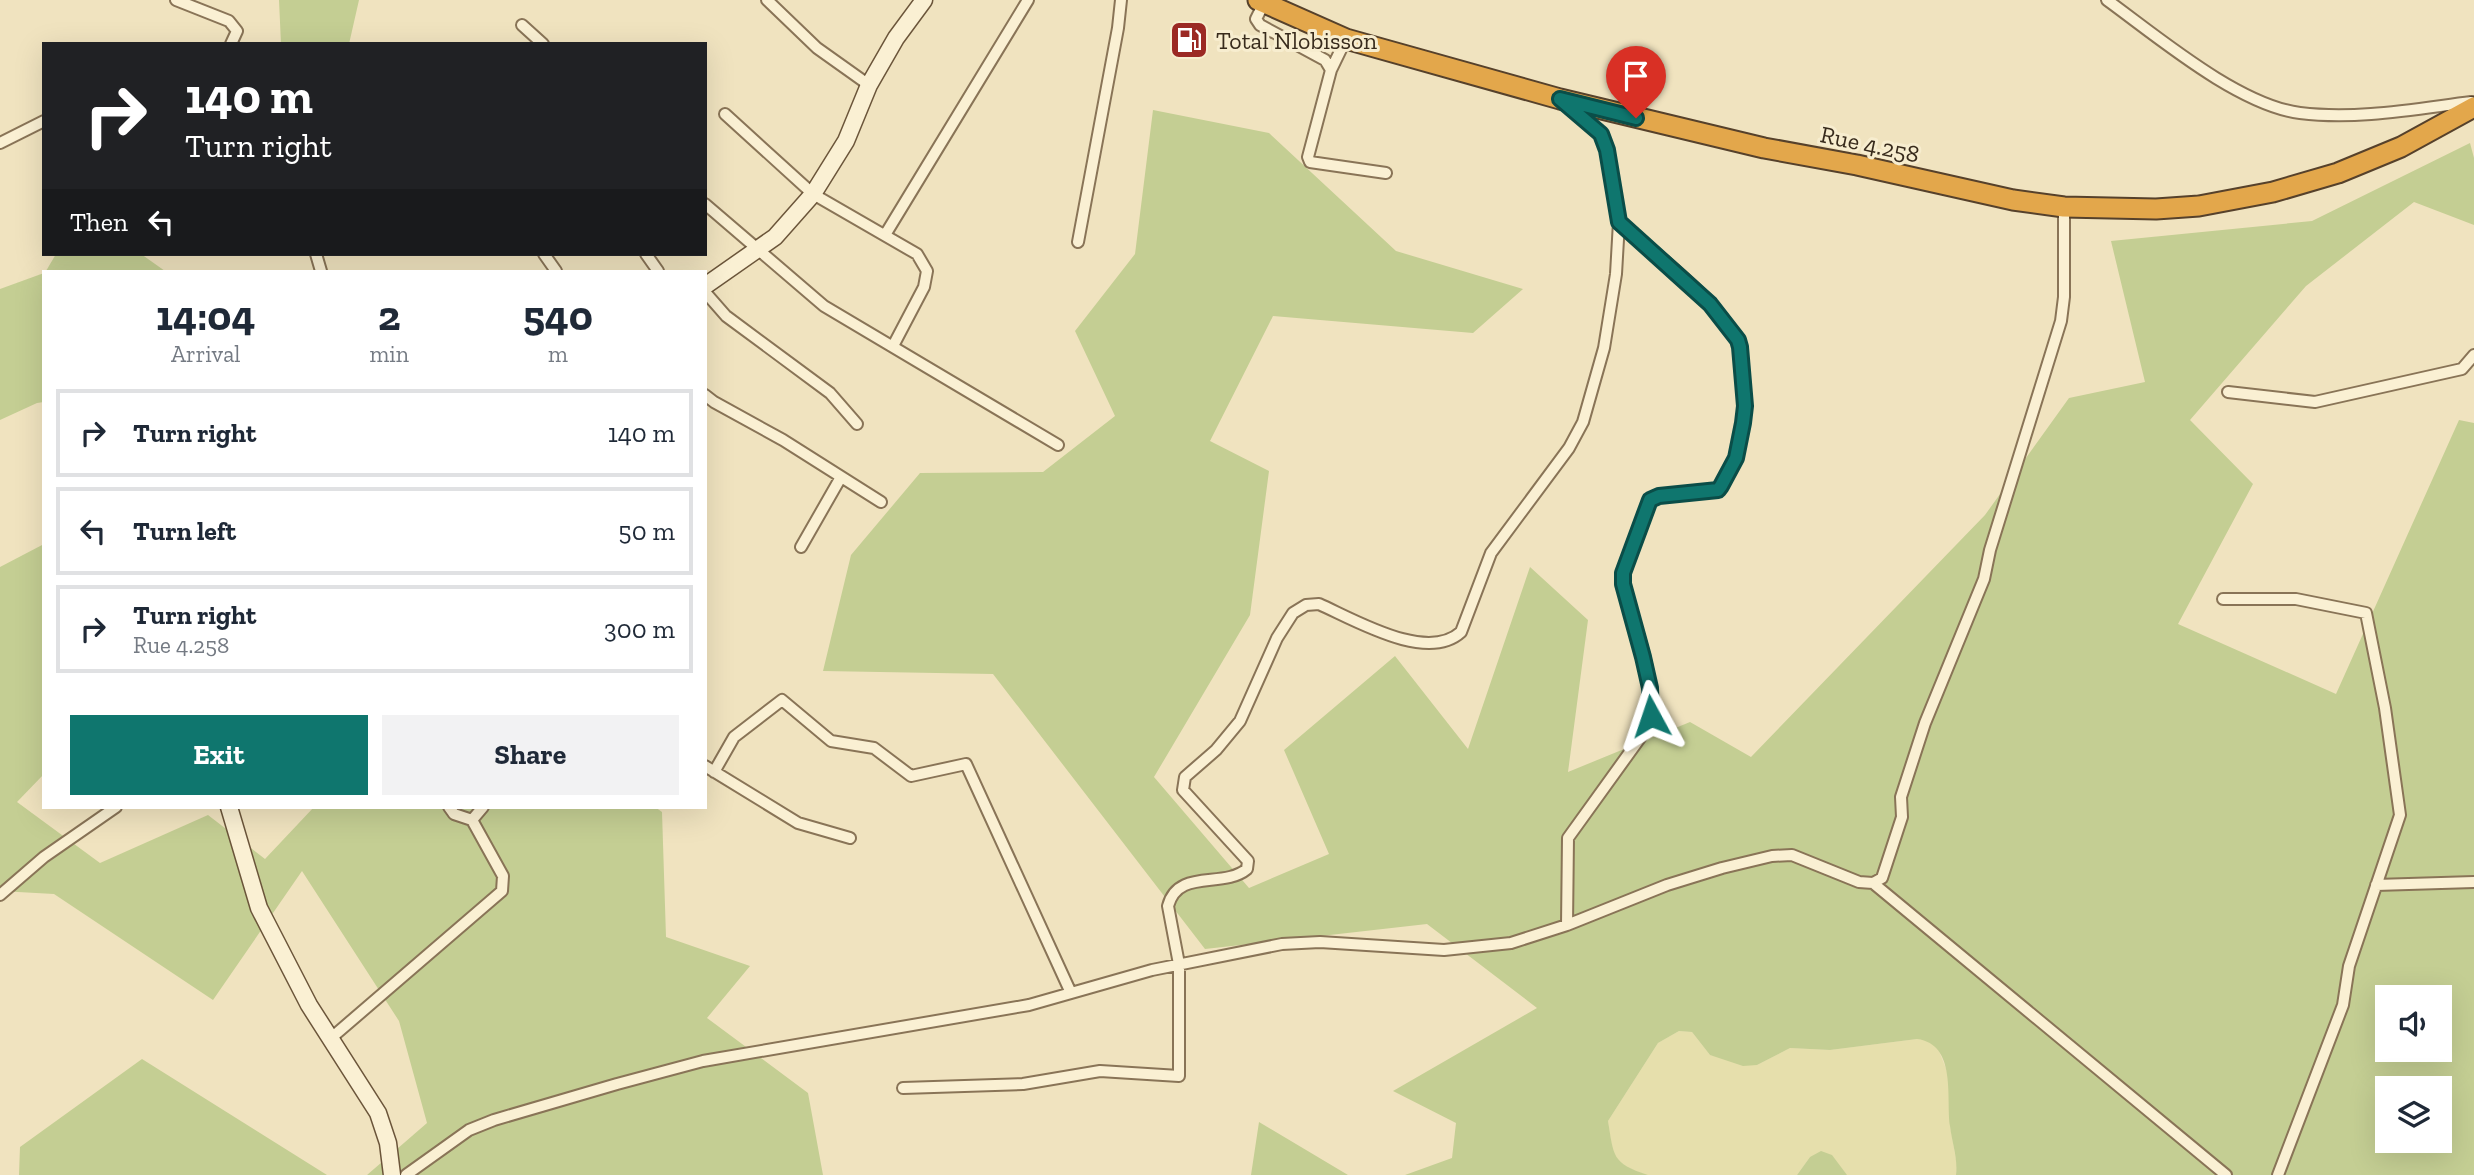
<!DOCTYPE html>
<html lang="en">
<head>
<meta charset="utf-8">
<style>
  :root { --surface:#fff; --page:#f2f2f3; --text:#1f2937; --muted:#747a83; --line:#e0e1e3; --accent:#0f766e }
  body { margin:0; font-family:"Zilla Slab",serif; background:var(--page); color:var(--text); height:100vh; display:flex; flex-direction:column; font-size:26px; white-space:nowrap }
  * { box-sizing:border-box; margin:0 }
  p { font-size:23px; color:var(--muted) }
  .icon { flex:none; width:38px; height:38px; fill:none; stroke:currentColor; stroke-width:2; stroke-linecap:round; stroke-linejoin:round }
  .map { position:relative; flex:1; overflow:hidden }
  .details { position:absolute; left:42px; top:270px; width:665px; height:539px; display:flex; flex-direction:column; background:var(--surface); border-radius:0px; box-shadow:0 7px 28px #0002 }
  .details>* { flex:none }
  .top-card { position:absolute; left:42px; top:42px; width:665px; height:214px; border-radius:0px; box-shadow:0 7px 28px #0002; background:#202124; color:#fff; overflow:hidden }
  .tools { position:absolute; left:2375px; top:985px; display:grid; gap:14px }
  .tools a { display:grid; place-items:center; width:77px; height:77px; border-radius:0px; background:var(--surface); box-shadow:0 7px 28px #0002; font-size:35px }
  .pin { position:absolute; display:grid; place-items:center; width:60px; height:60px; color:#fff; margin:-72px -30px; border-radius:50% 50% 50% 0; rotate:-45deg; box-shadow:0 0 7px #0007 }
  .pin .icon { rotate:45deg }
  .me { position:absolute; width:77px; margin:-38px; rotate:355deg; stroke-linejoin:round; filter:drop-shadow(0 0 5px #0008) }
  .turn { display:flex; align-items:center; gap:24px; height:147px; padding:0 28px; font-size:32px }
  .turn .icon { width:91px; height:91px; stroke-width:2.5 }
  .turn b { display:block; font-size:49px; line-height:60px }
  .then { display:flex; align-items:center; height:66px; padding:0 28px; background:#0003; gap:14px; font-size:26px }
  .eta { display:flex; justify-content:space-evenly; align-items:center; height:119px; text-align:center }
  .eta b { font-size:42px; font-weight:700; line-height:49px }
  .cta { display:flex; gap:14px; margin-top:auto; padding:14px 28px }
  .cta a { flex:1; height:80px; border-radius:0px; background:var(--accent); color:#fff; font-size:28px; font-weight:700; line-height:80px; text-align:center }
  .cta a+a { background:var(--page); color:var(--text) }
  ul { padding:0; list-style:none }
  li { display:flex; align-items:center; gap:21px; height:88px; margin:0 14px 10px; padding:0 14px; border:4px solid var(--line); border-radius:0px }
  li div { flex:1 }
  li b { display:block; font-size:26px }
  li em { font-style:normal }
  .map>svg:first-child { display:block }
</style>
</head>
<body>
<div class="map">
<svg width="2474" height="1175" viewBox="0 0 2474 1175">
  <rect width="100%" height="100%" fill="#f0e3bf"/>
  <!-- farmland -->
  <path fill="#e6dfac" d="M1679 1031 1692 1032 1710 1055 1757 1065 1790 1048 1830 1050 1917 1039 1930 1040 1938 1049 1949 1076 1950 1126 1957 1165 1956 1175H1847L1810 1157 1797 1175H1647L1627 1168 1613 1155 1608 1121 1658 1043Z"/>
  <!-- green -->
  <path fill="#c4ce93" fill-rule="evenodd" d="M279 0H359L349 44H281Z
    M1153 110 1269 133 1396 251 1523 289 1473 333 1273 316 1210 441 1269 471 1250 615 1154 777 1249 888 1329 854 1284 750 1395 656 1468 749 1530 567 1588 620 1568 772 1690 722 1751 757 1985 515 2069 398 2145 382 2111 241 2312 221 2470 143 2474 158V225L2414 202 2306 286 2190 420 2253 484 2178 624 2336 694 2459 420 2474 423V1175H1956C1958 1158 1952 1143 1950 1126 1946 1098 1957 1044 1917 1039L1830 1050 1790 1048 1757 1065 1743 1066 1710 1055 1692 1032 1679 1031 1658 1043 1608 1121C1614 1156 1611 1163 1648 1175H1405L1452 1158 1456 1123 1393 1091 1537 1008 1427 924 1205 949 993 674 823 671 851 555 920 473 1043 472 1115 416 1075 331 1135 254ZM2387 998H2440V1050H2387ZM2387 1088H2440V1141H2387Z
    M56 254H141L165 271H46Z
    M44 273V402L37 403 0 420V289Z
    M44 544V774L17 802 100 863 208 815 265 859 314 807H655L662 812 666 937 750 966 707 1018 808 1093 823 1175H367L427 1123 399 1021 302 871 213 1000 54 894 0 891V567Z
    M142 1059 327 1175H19L20 1147Z
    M1259 1122 1348 1175H1251Z
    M1821 1151 1832 1155 1847 1175H1797L1810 1157Z"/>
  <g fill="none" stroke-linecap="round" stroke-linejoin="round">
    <defs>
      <path id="street" d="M176 0 229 21 237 31 231 44
        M767 0 817 48 869 85
        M2107 0C2158 37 2238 105 2300 113 2357 120 2415 109 2471 102
        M1264 3 1256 19 1260 25 1325 60 1331 70 1308 157 1310 162 1386 173
        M522 25 543 44
        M1331 70 1346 39
        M725 114 813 194 917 254 927 271 924 287 893 346
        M0 143 44 121
        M705 204 824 306 1058 445
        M885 235 1028 0
        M1078 242 1118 28 1121 0
        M316 254 321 271
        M544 254 556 271
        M646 254 658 271
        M705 292 726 316 830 393 857 424
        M2228 392 2315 402 2462 369 2474 355
        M705 395 714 402 783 440 881 502
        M801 547 841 477
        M2223 599H2296L2366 613 2385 708 2400 815 2349 966 2343 1005 2278 1175
        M705 766 798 823 850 838
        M714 772 734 737 782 700 831 741 874 748 911 776 966 764 1071 993
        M449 807 454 814 472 820
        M1873 883 2226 1175
        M2376 885 2474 882
        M0 895 44 857 116 807
        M1567 925 1568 838 1648 727C1660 687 1634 624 1623 584V573L1650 500 1655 496 1718 490 1721 487 1736 459 1743 423 1745 406 1740 347C1725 305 1654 253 1619 222
        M330 1039 502 891 503 876 472 820 483 807
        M903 1088 1023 1084 1100 1071 1179 1076V964L1168 906C1178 868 1223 889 1247 869L1248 861 1183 790 1185 777 1216 750 1240 721 1277 638 1293 613 1306 605 1319 604C1355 620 1427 663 1461 632L1491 553 1569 448 1583 422 1604 348 1616 274 1619 222 1607 150 1601 134 1564 103
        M406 1175 469 1130 494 1120 617 1084 703 1061 1029 1005 1152 970 1282 944 1320 942 1444 950 1511 943 1567 925 1667 885 1722 868 1772 856 1792 855 1859 882 1873 883 1882 878 1902 817 1901 797 1925 723 1984 579 1990 550 2061 321 2064 297V207"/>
      <path id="secondary" d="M705 286 775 237 813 194 846 141 869 85 896 38 924 0
        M229 807 259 908 309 1005 378 1113 388 1143 392 1175"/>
      <path id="highway" d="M1258 0 1346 39 1560 99 1764 148 1857 165 2013 200 2064 207 2156 209 2199 206 2273 192 2338 173 2401 147 2474 107"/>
    </defs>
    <!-- street casing -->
    <use href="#street" stroke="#897457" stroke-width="14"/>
    <!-- secondary casing -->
    <use href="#secondary" stroke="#6b553a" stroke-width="19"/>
    <!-- highway casing -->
    <use href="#highway" stroke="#56412b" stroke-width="23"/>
    <!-- street -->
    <use href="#street" stroke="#faf0d3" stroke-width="10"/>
    <!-- secondary -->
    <use href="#secondary" stroke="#faf0d3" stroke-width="16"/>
    <!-- highway -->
    <use href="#highway" stroke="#e3a74b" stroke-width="19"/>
  </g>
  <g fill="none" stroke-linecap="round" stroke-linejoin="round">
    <defs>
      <path id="route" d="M1636 118 1560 99 1601 134 1607 150 1619 222 1710 304 1738 340 1740 347 1745 406 1743 423 1736 458 1721 486 1718 490 1659 496 1650 500 1623 573V584L1643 657 1650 688 1651 716"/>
    </defs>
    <!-- route casing -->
    <use href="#route" stroke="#0a4d48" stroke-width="18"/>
    <!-- route -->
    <use href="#route" stroke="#0f766e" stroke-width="12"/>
  </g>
  <!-- icons -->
  <defs>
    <symbol id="fuel-square" viewBox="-11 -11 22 22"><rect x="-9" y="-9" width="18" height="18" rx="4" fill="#9b2924" stroke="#f7edcf"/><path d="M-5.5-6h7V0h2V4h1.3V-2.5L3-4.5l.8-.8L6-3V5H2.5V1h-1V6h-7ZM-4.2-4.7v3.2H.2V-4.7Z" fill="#fff"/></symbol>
  </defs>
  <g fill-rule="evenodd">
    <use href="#fuel-square" x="1167" y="18" width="44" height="44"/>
  </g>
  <g text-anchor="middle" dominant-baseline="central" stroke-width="6" stroke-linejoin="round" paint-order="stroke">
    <!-- poi labels -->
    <g font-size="24" fill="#382b1c" stroke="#f7edcf" text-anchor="start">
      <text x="1216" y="40">Total Nlobisson</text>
    </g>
    <!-- street labels -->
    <g font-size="24" fill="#382b1c" stroke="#f7edcf">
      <text transform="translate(1870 144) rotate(12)">Rue 4.258</text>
    </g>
  </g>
</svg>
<div class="tools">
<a><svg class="icon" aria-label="sound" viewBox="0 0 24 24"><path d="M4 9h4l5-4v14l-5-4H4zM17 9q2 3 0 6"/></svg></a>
<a><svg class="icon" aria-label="layers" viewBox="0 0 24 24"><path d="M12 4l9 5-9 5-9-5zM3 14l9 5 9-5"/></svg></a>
</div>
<div class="pin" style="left:1636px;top:118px;background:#d93025"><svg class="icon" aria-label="arrive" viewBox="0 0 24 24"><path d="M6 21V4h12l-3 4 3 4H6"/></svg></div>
<svg class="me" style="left:1651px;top:716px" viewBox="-20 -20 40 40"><path d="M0-17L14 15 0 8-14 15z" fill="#0f766e" stroke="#fff" stroke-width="4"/></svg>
<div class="top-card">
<div class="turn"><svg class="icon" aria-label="right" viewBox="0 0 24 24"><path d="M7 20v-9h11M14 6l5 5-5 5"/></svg><div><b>140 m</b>Turn right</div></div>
<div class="then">Then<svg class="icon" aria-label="left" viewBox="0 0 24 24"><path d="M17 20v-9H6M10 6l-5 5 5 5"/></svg></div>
</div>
<section class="details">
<div class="eta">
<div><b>14:04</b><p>Arrival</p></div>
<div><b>2</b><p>min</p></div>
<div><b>540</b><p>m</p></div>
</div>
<ul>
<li><svg class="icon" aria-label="right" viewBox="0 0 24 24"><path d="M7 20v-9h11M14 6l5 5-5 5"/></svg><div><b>Turn right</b></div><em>140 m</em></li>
<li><svg class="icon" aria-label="left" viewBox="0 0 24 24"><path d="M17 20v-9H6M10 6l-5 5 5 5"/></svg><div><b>Turn left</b></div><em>50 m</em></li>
<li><svg class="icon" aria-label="right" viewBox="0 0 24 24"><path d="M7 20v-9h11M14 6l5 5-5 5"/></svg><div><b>Turn right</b><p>Rue 4.258</p></div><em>300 m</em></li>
</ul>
<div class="cta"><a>Exit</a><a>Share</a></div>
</section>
</div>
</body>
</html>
